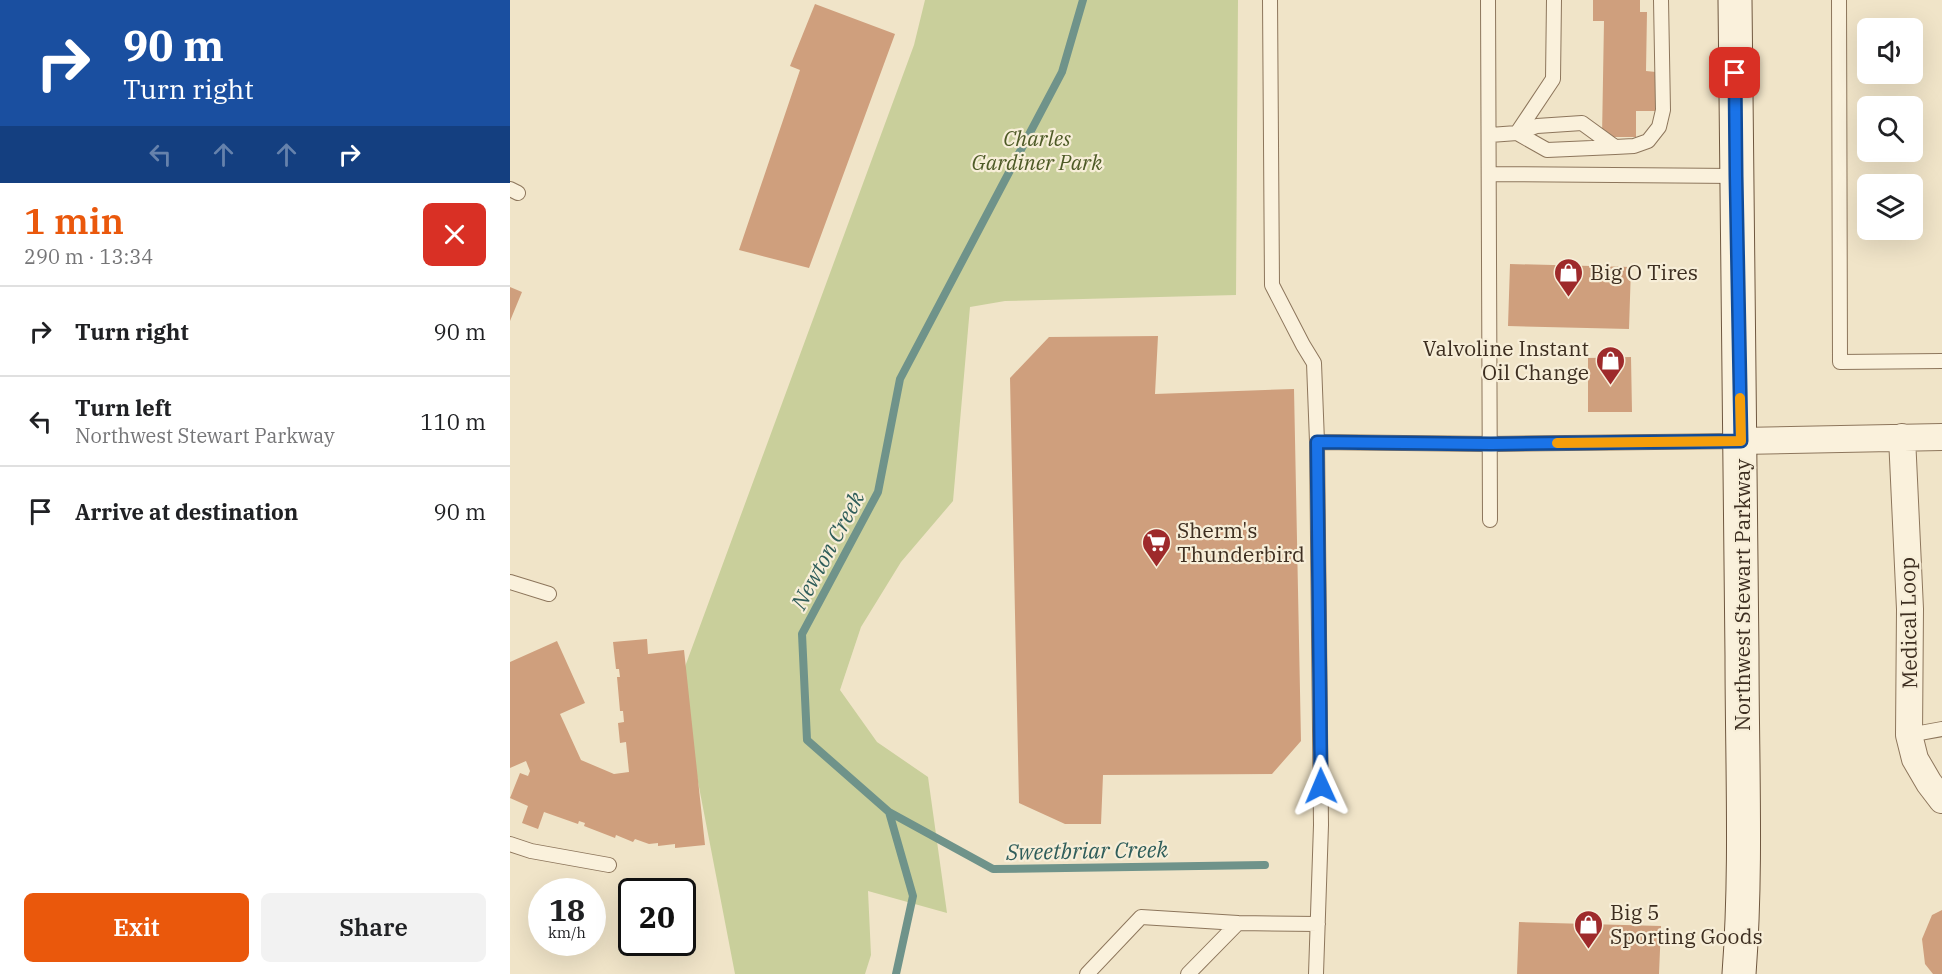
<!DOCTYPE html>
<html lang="en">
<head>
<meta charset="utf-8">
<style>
  :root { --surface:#fff; --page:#f2f2f2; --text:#202124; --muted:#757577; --line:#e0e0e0; --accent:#ea580c }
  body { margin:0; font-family:"IBM Plex Serif",serif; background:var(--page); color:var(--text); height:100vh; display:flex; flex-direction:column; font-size:22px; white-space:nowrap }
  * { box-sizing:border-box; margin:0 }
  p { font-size:20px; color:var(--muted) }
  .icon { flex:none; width:33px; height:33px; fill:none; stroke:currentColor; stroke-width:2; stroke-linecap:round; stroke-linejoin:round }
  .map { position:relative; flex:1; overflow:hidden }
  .side { display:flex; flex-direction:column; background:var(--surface); width:510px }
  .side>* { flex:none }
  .banner { background:#1a4fa0; color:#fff; overflow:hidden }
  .buttons { position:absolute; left:1347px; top:18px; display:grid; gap:12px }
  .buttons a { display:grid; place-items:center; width:66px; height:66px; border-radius:9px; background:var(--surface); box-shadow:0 6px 24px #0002; font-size:30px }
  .speed { position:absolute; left:18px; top:878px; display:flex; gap:12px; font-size:30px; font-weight:700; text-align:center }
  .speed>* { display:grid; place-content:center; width:78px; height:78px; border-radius:50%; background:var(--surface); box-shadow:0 6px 24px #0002; line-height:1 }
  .speed small { font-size:15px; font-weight:400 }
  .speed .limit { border:3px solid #111; border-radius:9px; background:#fff; color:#111 }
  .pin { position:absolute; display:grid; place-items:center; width:51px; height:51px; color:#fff; margin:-26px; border-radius:12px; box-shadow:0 3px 9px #0006 }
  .me { position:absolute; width:66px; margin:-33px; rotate:359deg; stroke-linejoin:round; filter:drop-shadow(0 0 4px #0008) }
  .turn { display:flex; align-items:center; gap:21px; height:126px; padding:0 24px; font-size:27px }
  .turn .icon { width:78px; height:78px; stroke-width:2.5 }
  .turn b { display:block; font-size:42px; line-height:51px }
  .lanes { display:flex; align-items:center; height:57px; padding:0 24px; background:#0003; justify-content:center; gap:30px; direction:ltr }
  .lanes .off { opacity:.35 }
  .round { display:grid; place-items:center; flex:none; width:63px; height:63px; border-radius:9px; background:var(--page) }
  .summary { display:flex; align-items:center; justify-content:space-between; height:102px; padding:0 24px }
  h1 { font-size:36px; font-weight:600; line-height:45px; color:var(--accent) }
  .primary-button { display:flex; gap:12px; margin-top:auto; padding:12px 24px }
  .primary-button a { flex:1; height:69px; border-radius:9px; background:var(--accent); color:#fff; font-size:24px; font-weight:600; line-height:69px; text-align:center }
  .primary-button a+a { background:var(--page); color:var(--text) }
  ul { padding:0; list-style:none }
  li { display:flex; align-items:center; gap:18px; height:90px; padding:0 24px; border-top:2px solid var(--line) }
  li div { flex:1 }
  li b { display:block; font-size:22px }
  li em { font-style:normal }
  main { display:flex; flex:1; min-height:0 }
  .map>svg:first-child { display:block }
</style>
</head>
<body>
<main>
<section class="side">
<div class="banner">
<div class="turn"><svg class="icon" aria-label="right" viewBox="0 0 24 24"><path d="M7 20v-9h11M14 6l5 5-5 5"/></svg><div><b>90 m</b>Turn right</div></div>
<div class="lanes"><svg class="icon off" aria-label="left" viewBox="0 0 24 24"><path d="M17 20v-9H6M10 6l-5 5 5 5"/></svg><svg class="icon off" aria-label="ahead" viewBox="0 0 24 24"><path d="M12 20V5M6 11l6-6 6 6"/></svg><svg class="icon off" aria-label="ahead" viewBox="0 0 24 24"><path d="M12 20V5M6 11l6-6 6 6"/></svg><svg class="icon" aria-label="right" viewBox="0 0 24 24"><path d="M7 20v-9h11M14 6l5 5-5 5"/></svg></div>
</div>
<div class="summary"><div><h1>1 min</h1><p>290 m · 13:34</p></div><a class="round" style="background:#d93025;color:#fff"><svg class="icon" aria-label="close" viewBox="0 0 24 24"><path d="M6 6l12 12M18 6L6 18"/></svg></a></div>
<ul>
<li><svg class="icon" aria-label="right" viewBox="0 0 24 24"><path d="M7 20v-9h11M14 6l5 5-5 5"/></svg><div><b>Turn right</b></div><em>90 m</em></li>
<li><svg class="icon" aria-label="left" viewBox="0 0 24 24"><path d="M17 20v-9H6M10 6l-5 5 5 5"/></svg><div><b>Turn left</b><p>Northwest Stewart Parkway</p></div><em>110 m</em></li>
<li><svg class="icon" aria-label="arrive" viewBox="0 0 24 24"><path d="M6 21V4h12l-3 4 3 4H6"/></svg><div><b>Arrive at destination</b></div><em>90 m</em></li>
</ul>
<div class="primary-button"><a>Exit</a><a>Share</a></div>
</section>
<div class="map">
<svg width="1432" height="974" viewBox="0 0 1432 974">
  <rect width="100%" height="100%" fill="#f0e4c8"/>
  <!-- green -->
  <path fill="#c9cf9b" d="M415 0H728L726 295 495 301 460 307 443 501 391 562 351 627 330 690 367 742 418 777 437 913 358 891 361 955 355 974H225L169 683 404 45Z"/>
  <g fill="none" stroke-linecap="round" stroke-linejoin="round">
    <!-- stream -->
    <path stroke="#6f938a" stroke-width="8" d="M379 812 483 869 755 865
      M386 974 403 896 379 812 297 740 292 634 368 492 390 379 552 72 573 0"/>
  </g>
  <!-- building -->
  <path fill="#cf9f7d" d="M1083 0H1130V12H1137L1136 71 1146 72V111H1126V137H1092L1094 21H1083Z
    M305 4 385 34 299 268 229 250 290 70 280 66Z
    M1000 264 1121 267 1119 329 998 326Z
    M0 287 12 292 0 321Z
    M648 336 645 394 784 389 791 741 762 774 593 775 591 824H555L509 803 500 378 539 337Z
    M1121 357 1122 412H1078V358Z
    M137 639 138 654 174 650 195 845 165 848V844L148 846V843L139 844 125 839 123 842 106 835 105 838 74 826 75 823 69 821 68 824 34 812 28 829 12 823 18 806 0 798 10 773 18 776 20 771 16 761 0 768V662L47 641 75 703 50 714 71 760 104 774 119 772 116 742 110 743 108 723 114 722 113 711H110L107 677H110L109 669H106L103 642Z
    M1432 910V974H1423L1415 964 1412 939 1422 915Z
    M1009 922 1151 926 1149 974H1007Z"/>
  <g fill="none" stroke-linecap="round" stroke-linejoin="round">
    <defs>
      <path id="lane" d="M760 0 762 285 793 345 804 363 807 442 811 825 806 974
        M978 0 980 520
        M1329 0 1330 362 1432 361
        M1007 133 1027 126 1072 123 1105 147 1124 146 1138 141 1149 127 1153 110 1151 0
        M1007 133 1037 150 1105 147
        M980 135 1007 133 1043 79 1044 0
        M980 174 1225 176
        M0 189 8 193
        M807 442 981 444 1231 441
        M0 582 39 594
        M1399 735 1432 729
        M0 844 21 851 99 865
        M577 974 631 917 728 923
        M678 974 728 923 808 924"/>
      <path id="street" d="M1392 437 1400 609 1399 735 1405 759 1419 783 1432 800
        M1231 441 1432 437"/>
      <path id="secondary" d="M1225 0C1226 219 1231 437 1232 656 1232 762 1237 868 1229 974"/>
    </defs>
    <!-- lane casing -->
    <use href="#lane" stroke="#8d765c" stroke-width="16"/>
    <!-- street casing -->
    <use href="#street" stroke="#8d765c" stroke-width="28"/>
    <!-- secondary casing -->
    <use href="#secondary" stroke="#6f573f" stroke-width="35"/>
    <!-- lane -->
    <use href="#lane" stroke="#faf1dc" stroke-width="14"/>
    <!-- street -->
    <use href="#street" stroke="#faf1dc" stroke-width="26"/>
    <!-- secondary -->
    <use href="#secondary" stroke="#faf1dc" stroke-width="33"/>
  </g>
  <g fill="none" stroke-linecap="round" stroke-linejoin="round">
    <defs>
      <path id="route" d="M811 786 807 442 981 444 1231 441 1226 176 1225 73"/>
    </defs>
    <!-- route casing -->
    <use href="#route" stroke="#114b97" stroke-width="15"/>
    <!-- route -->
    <use href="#route" stroke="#1a73e8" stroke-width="10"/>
    <!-- slow -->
    <path stroke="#f59e0b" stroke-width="10" d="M1047 443 1231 441 1230 398"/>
  </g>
  <!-- icons -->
  <defs>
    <symbol id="shop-pin" viewBox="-11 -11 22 30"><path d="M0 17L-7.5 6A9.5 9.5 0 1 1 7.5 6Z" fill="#9e2a2b" stroke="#f7eed8"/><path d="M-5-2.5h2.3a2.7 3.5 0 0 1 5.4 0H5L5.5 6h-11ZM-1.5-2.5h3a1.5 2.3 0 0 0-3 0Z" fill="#fff"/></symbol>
    <symbol id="supermarket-pin" viewBox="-11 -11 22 30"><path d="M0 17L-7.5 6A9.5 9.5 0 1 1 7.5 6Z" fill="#9e2a2b" stroke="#f7eed8"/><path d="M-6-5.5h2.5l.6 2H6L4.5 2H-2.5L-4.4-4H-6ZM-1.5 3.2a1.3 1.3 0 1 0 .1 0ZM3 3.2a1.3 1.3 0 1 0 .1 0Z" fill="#fff"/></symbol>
  </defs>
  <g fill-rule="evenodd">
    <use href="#shop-pin" x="1042" y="256" width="33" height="45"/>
    <use href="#shop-pin" x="1084" y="344" width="33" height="45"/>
    <use href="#supermarket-pin" x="630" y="526" width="33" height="45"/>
    <use href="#shop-pin" x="1062" y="908" width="33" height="45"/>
  </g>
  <g text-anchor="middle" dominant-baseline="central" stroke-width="4.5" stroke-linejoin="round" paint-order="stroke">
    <!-- park labels -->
    <g font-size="21" font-style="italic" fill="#4d5a26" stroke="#f7eed8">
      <text x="527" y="138">Charles<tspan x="527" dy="24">Gardiner Park</tspan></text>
    </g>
    <!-- poi labels -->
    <g font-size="21" fill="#3d2e20" stroke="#f7eed8" text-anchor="start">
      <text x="1080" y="272">Big O Tires</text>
      <text x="1079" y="348" text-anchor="end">Valvoline Instant<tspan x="1079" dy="24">Oil Change</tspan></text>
      <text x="667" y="530">Sherm's<tspan x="667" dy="24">Thunderbird</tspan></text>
      <text x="1100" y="912">Big 5<tspan x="1100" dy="24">Sporting Goods</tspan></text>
    </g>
    <!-- street labels -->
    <g font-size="21" fill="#3d2e20" stroke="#f7eed8">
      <text transform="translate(1232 595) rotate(-90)">Northwest Stewart Parkway</text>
      <text transform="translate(1398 623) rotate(-91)">Medical Loop</text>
    </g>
    <!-- water labels -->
    <g font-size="22" font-style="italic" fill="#2f5d5a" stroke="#f7eed8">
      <text transform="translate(317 550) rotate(-62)">Newton Creek</text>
      <text transform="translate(577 850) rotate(-1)">Sweetbriar Creek</text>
    </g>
  </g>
</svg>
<div class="buttons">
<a><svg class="icon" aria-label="sound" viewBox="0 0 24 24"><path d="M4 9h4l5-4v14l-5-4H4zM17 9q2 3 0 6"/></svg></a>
<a><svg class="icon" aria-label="search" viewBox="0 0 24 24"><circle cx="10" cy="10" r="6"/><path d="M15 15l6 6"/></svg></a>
<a><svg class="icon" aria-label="layers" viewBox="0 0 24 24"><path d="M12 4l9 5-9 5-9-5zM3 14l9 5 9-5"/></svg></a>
</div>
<div class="speed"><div>18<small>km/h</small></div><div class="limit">20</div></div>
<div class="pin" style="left:1225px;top:73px;background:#d93025"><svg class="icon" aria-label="arrive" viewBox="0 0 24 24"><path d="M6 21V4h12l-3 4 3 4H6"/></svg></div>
<svg class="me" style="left:811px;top:786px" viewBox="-20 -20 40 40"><path d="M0-17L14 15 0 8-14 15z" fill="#1a73e8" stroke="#fff" stroke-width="4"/></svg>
</div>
</main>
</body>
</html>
